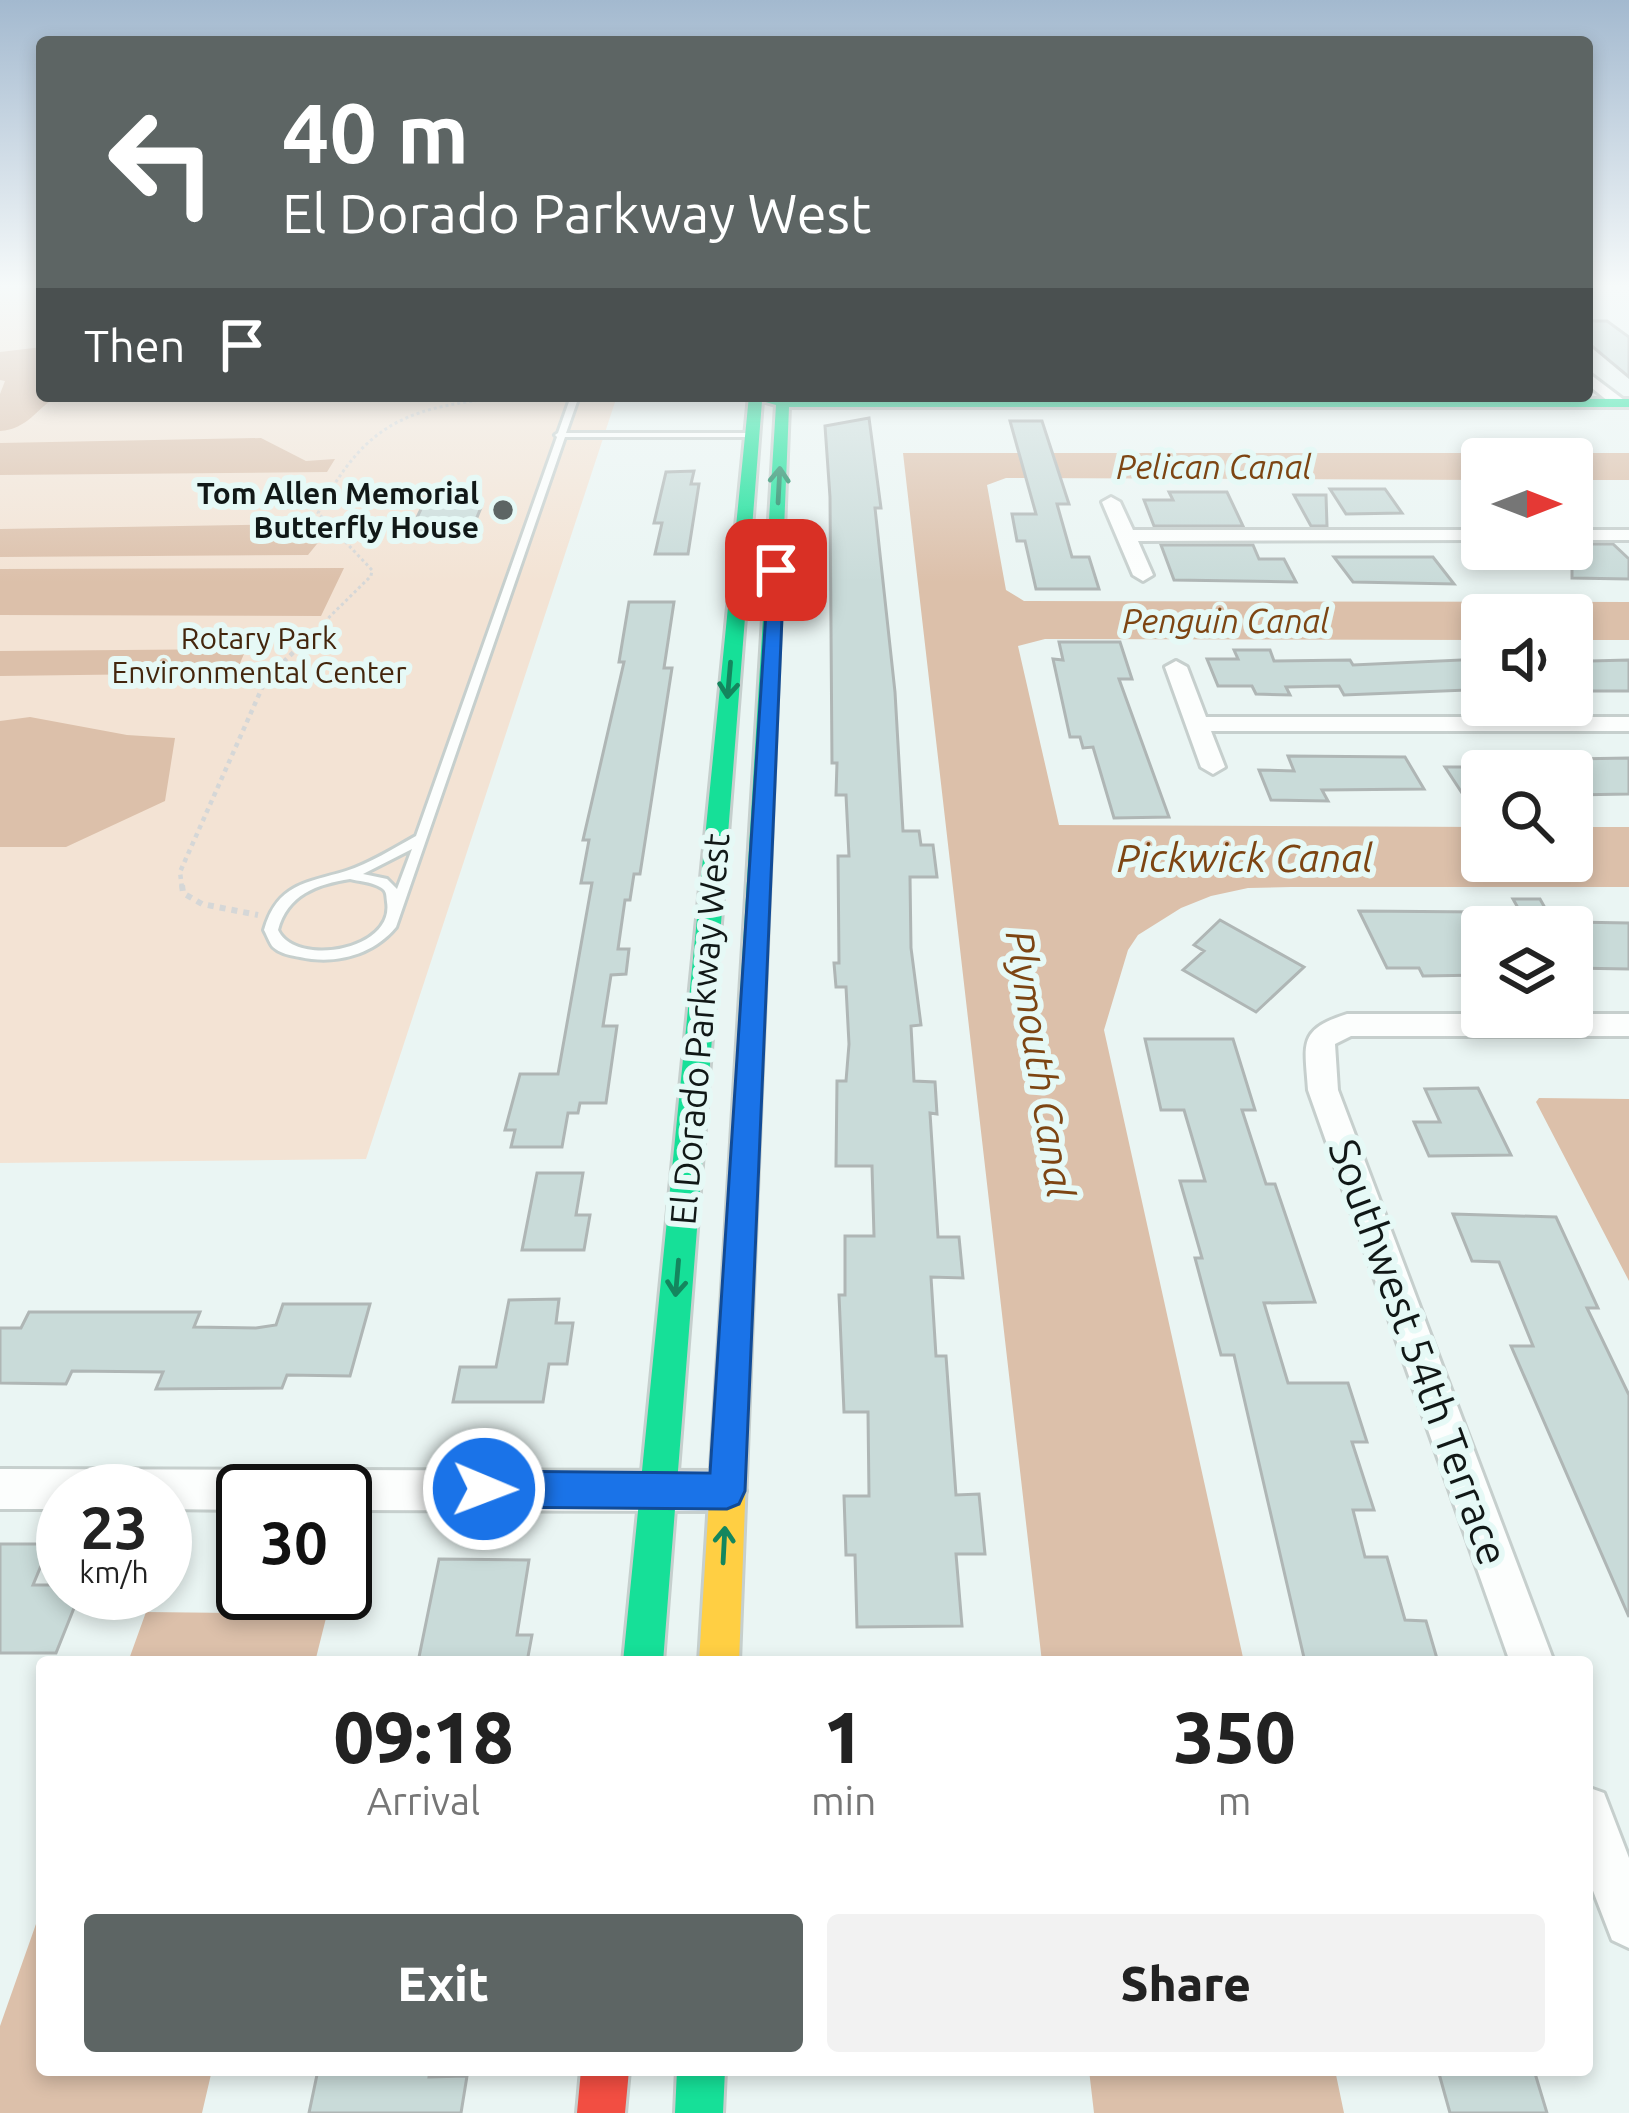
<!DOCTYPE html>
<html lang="en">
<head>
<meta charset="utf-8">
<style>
  :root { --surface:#fff; --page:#f2f2f2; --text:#222; --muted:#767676; --accent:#5d6564 }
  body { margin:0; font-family:Ubuntu,sans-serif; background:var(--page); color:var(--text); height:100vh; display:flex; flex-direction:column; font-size:45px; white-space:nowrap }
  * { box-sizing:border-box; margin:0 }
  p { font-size:39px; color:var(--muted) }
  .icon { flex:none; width:66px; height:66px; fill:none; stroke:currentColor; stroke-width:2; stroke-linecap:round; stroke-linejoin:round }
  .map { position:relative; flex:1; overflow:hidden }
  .drawer { position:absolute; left:36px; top:1656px; width:1557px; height:420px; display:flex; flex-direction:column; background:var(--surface); border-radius:12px; box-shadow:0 6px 18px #0003 }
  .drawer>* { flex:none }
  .banner { position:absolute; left:36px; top:36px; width:1557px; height:366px; border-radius:12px; box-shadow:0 6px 18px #0003; background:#5d6564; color:#fff; overflow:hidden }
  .needle { width:78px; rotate:90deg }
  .buttons { position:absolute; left:1461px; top:438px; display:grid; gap:24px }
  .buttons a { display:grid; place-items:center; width:132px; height:132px; border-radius:12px; background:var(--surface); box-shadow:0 6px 18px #0003; font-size:60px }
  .speed { position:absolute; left:36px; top:1464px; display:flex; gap:24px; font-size:60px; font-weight:700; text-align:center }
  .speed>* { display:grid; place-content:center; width:156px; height:156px; border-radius:50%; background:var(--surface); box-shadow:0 6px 18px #0003; line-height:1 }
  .speed small { font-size:30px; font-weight:400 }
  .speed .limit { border:6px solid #111; border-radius:18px; background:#fff; color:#111 }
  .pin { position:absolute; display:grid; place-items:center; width:102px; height:102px; color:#fff; margin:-51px; border-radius:24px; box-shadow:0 6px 18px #0006 }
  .me { position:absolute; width:132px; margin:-66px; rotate:91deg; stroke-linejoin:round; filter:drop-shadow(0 0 9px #0008) }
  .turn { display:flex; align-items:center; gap:42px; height:252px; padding:0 48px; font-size:54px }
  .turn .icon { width:156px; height:156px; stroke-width:2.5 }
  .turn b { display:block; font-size:84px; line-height:102px }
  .then { display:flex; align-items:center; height:114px; padding:0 48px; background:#0003; gap:24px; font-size:45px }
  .eta { display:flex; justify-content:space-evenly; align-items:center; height:204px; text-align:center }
  .eta b { font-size:72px; font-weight:800; line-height:84px }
  .cta { display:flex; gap:24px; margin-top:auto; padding:24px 48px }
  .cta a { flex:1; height:138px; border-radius:12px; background:var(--accent); color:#fff; font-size:48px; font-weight:800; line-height:138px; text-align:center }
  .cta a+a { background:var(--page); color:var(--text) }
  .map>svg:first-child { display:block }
</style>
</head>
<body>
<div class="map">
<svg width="1629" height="2113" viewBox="0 0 1629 2113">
  <rect width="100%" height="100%" fill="#eaf5f3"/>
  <!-- green -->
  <path fill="#f3e3d4" d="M0 287H42V396H617L366 1159 0 1163Z"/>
  <!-- water -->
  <path fill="#dcc0aa" d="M42 347V396H57C36 409 28 429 0 431V394L5 381 0 380V352Z
    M261 438 306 461 335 459 327 472 0 475V443Z
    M903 453H1629V480H1572V459H1482V480L1006 478 987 485 1006 590 1024 601 1629 602V640H1572V615H1482V640L1045 639 1018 646 1059 825 1482 827V861H1572V827H1629V887H1291L1248 888 1211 896 1181 908 1138 935 1128 950 1104 1030 1244 1662H1042Z
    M309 524 325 534 308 555 0 557V529Z
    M344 568 321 616 0 615V569Z
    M246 649 236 673 0 676V651Z
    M30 717 127 735 175 738 165 801 66 847H0V721Z
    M1539 1098 1629 1099V1281L1536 1102Z
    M146 1612 327 1614 315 1662H128Z
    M42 1907V2070H212L202 2113H0V2026Z
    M1089 2070H1335L1344 2113H1094Z"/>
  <!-- building -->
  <path fill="#c9dbd9" stroke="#afb6b5" stroke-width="3" d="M1587 321H1607L1629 337V377L1587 342Z
    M869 418 881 508H875L895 692 903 831H919L921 845H933L937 877H910L911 948 921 1025 911 1026 914 1081 935 1082 937 1114 930 1113 938 1237H959L963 1278 931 1277 936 1356H946L956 1495 979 1494 985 1554H956L962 1626 857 1627 855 1555H846L844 1496H869L868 1412H844L839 1295H845V1236H874L872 1166H836L837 1081H846L849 1044 846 987H836L834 963H839L838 856H849L846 795H836L837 763H832L830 497 825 426Z
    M1010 421H1042L1069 504H1057L1072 557H1089L1099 589H1036L1025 541H1017L1012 514H1036Z
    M694 471 691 484H699L688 554H655L662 523H654L666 472Z
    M1330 489H1385L1402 513 1346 514Z
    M1169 492H1227L1243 526H1154L1144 500H1173Z
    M1294 495H1326L1327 526H1311Z
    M423 505H482L471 532H410Z
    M1572 544H1613L1629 559V579L1572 578Z
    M1161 545H1253L1259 559H1284L1296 582 1174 580Z
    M1334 557H1433L1454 584 1353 582Z
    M629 602H674L664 668H672L640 874H634L630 900H625L618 949H629L626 974 611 975 603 1026H617L606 1103H580L578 1113H568L562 1147H511L515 1130H505L520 1074H558L592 883H581L589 840H583L624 662H619Z
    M1572 638 1590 661 1629 660V691H1572Z
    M1059 642H1120L1132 679H1119L1169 817 1114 818 1093 747 1083 748 1080 737H1070L1053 659 1063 660Z
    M1234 650H1270L1274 661 1350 660 1353 665 1482 659V712L1467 690 1344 695 1339 686 1286 687 1290 695 1256 694 1252 686H1218L1207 659H1238Z
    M1288 756 1405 757 1424 789 1322 790 1328 801 1271 800 1259 770 1294 771Z
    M1629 758V794L1572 795V759Z
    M1445 767H1482V796H1464Z
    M1513 899H1540L1554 924H1527Z
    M1359 911 1482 912V975L1423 976 1419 968H1387Z
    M1220 920 1304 967 1256 1012 1183 970 1204 951 1194 945Z
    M1572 922 1629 923V969L1572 968Z
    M1145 1039H1233L1255 1110H1242L1266 1184H1275L1315 1302 1264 1303 1288 1383H1348L1367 1442H1352L1374 1510H1353L1365 1557H1387L1405 1620 1426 1621 1438 1662H1305L1234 1355H1221L1195 1258H1202L1180 1181H1205L1184 1110H1161Z
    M1478 1088 1511 1155 1429 1156 1414 1122H1440L1425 1089Z
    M537 1173H583L576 1215H590L584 1250H522Z
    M1453 1214 1556 1217 1598 1308H1587L1629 1395V1617L1511 1346H1533L1499 1262 1472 1261Z
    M559 1299 556 1323H573L567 1364H549L543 1402H453L460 1367H496L509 1300Z
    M283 1304H370L350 1376 287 1375 282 1388 156 1389 163 1372 72 1371 66 1384 0 1383V1328H21L29 1312H200L194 1327 256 1328 276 1325Z
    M0 1544H50L33 1585H63V1593H80L56 1653H0Z
    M439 1559 529 1560 517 1635H532L527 1662H418Z
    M318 2070H430L429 2077 467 2076 461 2113H309Z
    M1438 2070H1534L1547 2113H1450Z"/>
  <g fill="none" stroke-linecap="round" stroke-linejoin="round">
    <defs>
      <path id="lane" d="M571 396H579L566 433H752L756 435 752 437H565L396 927C373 955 335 965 300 957 292 956 279 953 273 947 270 944 266 933 264 930 277 884 306 883 346 871 369 864 394 848 416 836L557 437 555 435 558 433ZM412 849 397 889 387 879 363 874ZM350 879C358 881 371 882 378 886 387 890 386 893 387 902 395 950 296 968 278 930 287 895 317 884 350 879Z"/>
      <path id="street" d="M1587 372 1624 400V406H1614L1587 384Z
        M1111 497 1120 502 1133 530H1482V540L1138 541 1153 575 1143 581 1133 575 1102 502Z
        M1572 530H1629V540H1572Z
        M1176 661 1187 667 1206 717H1629V731H1211L1225 767 1213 774 1201 767 1165 667Z
        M1347 1014H1629V1036H1351L1335 1044 1338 1090 1554 1662H1510L1308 1090C1305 1044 1297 1030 1347 1014Z
        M0 1469 726 1471 740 1477 746 1491 740 1505 726 1511 345 1510V1491H243V1510L165 1509V1491H63V1509H0Z
        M1587 1787 1604 1793 1629 1858V1948L1612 1940 1587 1875Z"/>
      <path id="fast" d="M749 396 1629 399V407H789L755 1241 751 1250 740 1254 729 1250 725 1241 776 405 762 401 663 1662H623Z
        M677 2070H725L723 2113H675Z"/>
      <path id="slow" d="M740 1228 751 1232 755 1241 739 1662H699L725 1241 729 1232Z"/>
      <path id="jam" d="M581 2070H629L625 2113H577Z"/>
    </defs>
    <!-- lane casing -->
    <use href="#lane" stroke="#c6cfcd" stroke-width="6"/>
    <!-- street casing -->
    <use href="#street" stroke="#c6cfcd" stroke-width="6"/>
    <!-- fast casing -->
    <use href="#fast" stroke="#c6cfcd" stroke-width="6"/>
    <!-- slow casing -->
    <use href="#slow" stroke="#c6cfcd" stroke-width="6"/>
    <!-- jam casing -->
    <use href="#jam" stroke="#c6cfcd" stroke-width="6"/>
    <!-- path-far2 -->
    <path stroke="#d5d7d7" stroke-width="3" stroke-dasharray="3 3" stroke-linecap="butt" d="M307 639 371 576 372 570 318 513C368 417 412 407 514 396"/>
    <!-- path-far1 -->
    <path stroke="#d5d7d7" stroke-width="4.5" stroke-dasharray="4.5 4.5" stroke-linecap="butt" d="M182 888 180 872 266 679 310 636"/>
    <!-- path -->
    <path stroke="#d5d7d7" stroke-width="6" stroke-dasharray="6 6" stroke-linecap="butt" d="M182 885 183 893 202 904 258 915"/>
    <!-- lane -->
    <use href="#lane" fill="#fcfefd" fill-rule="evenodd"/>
    <!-- street -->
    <use href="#street" fill="#fcfefd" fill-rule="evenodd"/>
    <!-- fast -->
    <use href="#fast" fill="#16e098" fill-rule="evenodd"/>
    <!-- slow -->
    <use href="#slow" fill="#ffcf43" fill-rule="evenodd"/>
    <!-- jam -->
    <use href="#jam" fill="#f24e42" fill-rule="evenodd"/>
  </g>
  <!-- one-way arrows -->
  <defs><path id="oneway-shaft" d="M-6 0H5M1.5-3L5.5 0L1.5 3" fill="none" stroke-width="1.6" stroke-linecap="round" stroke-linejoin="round" transform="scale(3)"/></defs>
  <g stroke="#14865e">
    <use href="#oneway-shaft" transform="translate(779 485) rotate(-87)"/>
    <use href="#oneway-shaft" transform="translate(729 680) rotate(95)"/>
    <use href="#oneway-shaft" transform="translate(677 1278) rotate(95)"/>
    <use href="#oneway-shaft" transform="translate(724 1545) rotate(-87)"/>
  </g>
  <!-- sky -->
  <linearGradient id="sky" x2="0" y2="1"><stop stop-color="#a3b9cf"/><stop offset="0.49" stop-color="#f6fafa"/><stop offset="1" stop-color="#f6fafa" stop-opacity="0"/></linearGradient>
  <rect width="1629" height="583" fill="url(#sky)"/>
  <!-- route -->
  <path fill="#1a73e8" stroke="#114b97" stroke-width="3" d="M769 566 784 570 745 1491 739 1504 727 1509 484 1507 471 1501 466 1489 471 1476 484 1471 710 1473Z"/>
  <!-- markers -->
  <circle fill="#5d6564" stroke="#e6f9f6" stroke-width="4.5" cx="503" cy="510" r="12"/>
  <g text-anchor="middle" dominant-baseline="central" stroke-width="12" stroke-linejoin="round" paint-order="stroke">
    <!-- far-poi labels -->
    <g font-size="30" font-weight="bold" fill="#111817" stroke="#e6f9f6" text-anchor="end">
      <text x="479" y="493">Tom Allen Memorial<tspan x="479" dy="34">Butterfly House</tspan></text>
    </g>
    <!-- far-park labels -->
    <g font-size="30" fill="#44260d" stroke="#e6f9f6">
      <text x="259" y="638">Rotary Park<tspan x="259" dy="34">Environmental Center</tspan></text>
    </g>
    <!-- far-water labels -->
    <g font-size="33" font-style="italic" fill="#7d4513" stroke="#e6f9f6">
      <text x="1214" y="466">Pelican Canal</text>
      <text x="1226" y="620">Penguin Canal</text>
    </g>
    <!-- street labels -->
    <g font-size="36" fill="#111817" stroke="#e6f9f6">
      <text transform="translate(699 1029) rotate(-85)">El Dorado Parkway West</text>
    </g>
    <!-- water labels -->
    <g font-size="39" font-style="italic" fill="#7d4513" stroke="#e6f9f6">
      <text x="1245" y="857">Pickwick Canal</text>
      <text transform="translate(1041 1064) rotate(81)">Plymouth Canal</text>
    </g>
    <!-- near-street labels -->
    <g font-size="42" fill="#111817" stroke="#e6f9f6">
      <text transform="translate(1419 1352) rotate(70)">Southwest 54th Terrace</text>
    </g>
  </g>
</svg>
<div class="buttons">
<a><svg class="needle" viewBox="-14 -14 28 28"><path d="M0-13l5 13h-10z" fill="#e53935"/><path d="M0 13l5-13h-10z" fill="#767676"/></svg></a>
<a><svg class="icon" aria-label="sound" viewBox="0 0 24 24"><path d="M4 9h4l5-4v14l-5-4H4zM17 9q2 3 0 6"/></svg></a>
<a><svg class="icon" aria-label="search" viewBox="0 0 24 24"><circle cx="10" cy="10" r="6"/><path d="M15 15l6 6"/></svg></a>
<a><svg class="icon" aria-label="layers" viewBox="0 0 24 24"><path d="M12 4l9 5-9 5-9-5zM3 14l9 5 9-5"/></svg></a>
</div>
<div class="speed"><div>23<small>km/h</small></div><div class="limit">30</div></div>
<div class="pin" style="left:776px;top:570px;background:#d93025"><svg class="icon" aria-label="arrive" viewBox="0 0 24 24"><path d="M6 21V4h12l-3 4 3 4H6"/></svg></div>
<svg class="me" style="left:484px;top:1489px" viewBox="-20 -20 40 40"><circle r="17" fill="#1a73e8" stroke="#fff" stroke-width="3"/><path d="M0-11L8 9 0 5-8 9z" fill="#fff"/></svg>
<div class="banner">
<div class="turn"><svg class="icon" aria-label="left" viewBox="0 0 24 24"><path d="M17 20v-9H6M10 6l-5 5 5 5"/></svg><div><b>40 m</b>El Dorado Parkway West</div></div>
<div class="then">Then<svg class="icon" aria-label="arrive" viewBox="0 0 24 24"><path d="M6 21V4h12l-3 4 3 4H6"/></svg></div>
</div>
<section class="drawer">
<div class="eta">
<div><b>09:18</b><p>Arrival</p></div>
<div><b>1</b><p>min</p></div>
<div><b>350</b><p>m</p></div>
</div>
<div class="cta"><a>Exit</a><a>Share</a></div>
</section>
</div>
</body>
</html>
